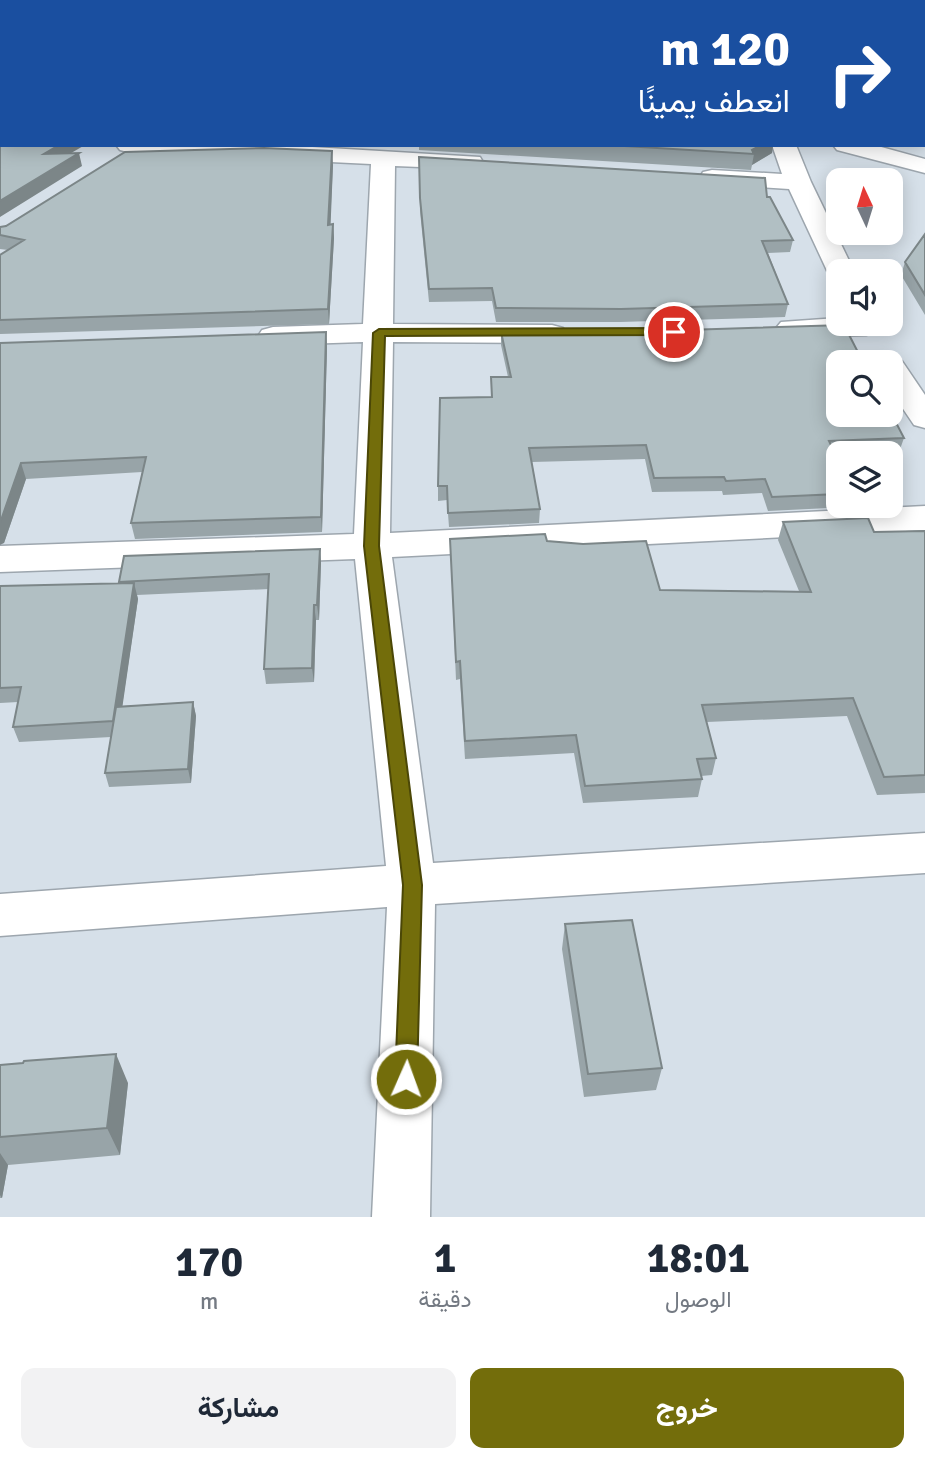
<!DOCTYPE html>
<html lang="ar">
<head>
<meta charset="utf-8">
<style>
  :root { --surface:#fff; --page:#f2f2f3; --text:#1f2937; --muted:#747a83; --accent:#736d0b }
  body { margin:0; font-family:Signika,Vazirmatn,sans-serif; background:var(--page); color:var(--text); direction:rtl; height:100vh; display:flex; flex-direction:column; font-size:26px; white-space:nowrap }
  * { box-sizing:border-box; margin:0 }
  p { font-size:23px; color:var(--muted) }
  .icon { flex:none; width:38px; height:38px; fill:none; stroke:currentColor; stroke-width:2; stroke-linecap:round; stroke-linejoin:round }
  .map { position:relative; height:1217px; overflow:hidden; direction:ltr }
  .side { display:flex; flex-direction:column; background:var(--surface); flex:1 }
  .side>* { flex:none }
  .hud { position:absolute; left:0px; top:0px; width:926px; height:147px; box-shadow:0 4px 18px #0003; direction:rtl; background:#1a4fa0; color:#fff; overflow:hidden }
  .needle { width:46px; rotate:356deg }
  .tools { position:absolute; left:826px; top:168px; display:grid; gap:14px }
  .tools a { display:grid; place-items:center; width:77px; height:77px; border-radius:14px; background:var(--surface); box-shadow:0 4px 18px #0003; font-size:35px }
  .pin { position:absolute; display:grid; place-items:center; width:60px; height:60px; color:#fff; margin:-30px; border:4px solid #fff; border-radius:50%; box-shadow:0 2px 7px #0007 }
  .me { position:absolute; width:77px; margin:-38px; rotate:2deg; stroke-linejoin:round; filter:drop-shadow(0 0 5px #0008) }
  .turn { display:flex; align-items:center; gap:24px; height:147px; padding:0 21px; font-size:32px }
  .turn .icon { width:91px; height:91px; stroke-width:2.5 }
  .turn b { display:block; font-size:49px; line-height:60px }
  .eta { display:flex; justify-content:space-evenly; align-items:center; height:119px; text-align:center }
  .eta b { font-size:42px; font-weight:700; line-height:49px }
  .action { display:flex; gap:14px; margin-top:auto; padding:14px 21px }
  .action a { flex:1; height:80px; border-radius:14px; background:var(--accent); color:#fff; font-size:28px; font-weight:700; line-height:80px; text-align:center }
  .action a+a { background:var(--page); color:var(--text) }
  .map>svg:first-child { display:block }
</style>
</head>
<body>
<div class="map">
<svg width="925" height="1217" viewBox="0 0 925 1217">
  <rect width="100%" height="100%" fill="#d6e0e9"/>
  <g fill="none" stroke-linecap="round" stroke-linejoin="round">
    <defs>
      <path id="minor" d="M243 0H268L270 2H245Z
        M336 0H356L334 2Z
        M675 0H695L696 2H676Z
        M116 145H279L480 157 483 162 480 167 471 169 395 166 393 324 552 325 563 328 567 334 563 340 552 343 393 342 390 533 925 506V530L392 557 433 863 925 833V873L435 904 430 1217H372L387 907 0 936V894L386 866 355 559 0 572V546L354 534 363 342 273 345 262 342 258 336 262 330 273 327 363 324 371 164 128 152 120 150Z
        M772 145H796L811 182 854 271H838V279L830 277 789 189 712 184 703 182 700 177 703 172 712 170 782 174Z
        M833 145H874L925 159V173L837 150Z
        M838 318V324H879L881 326 876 332 866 335 791 337 781 334 776 328 781 322Z
        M891 359 902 361 925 395V428L914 425 891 391V362H880Z"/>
    </defs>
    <!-- minor casing -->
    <use href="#minor" stroke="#9da6ae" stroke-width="3"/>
    <!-- minor -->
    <use href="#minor" fill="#fff" fill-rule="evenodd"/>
  </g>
  <!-- wall -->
  <path fill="#98a4a8" d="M421 0H673L674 2H421Z
    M730 0H925V118H924V2H732Z
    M419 145H773L772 153 752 165 751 170 419 150Z
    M419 157 767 197 793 240 790 252 768 253 788 304 785 317 620 322H496L492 301 429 302 420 211Z
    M333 165 330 225 333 224 334 238 329 324 0 334V255L8 250 0 249V227Z
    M925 234V315L901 275 905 262Z
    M326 332 327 347 322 532 135 539 131 523 142 472 26 479 4 543 0 343Z
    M501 332 904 438 899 452 838 453V455H836L838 460V506H850L849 507 768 511 762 493 723 495 722 491 652 492 645 459 532 462 540 509 539 523 449 527 447 500 438 501V486L491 397V377H508L501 345Z
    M783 522 874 532 925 531V793L877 795 847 716 707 722 716 758 712 775 701 776 702 779 698 797 583 803 574 753 465 759 460 679 456 680 450 539 547 541 660 590 799 591 778 540Z
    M320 549 321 563 319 620H316L314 682 266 684 264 669 269 589 137 595 138 599 122 706 193 702 196 716 191 783 109 787 105 773 111 737 19 742 13 727 18 702 0 703V586L119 584V582Z
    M565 924 662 1068 656 1090 584 1097 562 949Z
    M0 1065 128 1083 120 1155 8 1165 2 1198H0Z"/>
  <!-- shaded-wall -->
  <path fill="#7c8688" d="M59 145H85L47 167 44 154Z
    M761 145H773L772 153 752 165 754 154 752 150Z
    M332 151 333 165 330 239 328 225Z
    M79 153 82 166 0 217V201Z
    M333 224 334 238 329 324 328 309Z
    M326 332 327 347 322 532 321 517Z
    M21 463 26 479 4 543 0 545V523Z
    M320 549 321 563 319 620 317 605Z
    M134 583 138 599 118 737 113 721Z
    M314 605 316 620 314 682 312 668Z
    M193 702 196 716 191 783 188 769Z
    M116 1054 128 1083 120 1155 107 1128Z
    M0 1153 8 1165 2 1198 0 1195Z"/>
  <!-- building -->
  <path fill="#b1bfc3" stroke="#7c8688" stroke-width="2" d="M0 0H122L128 2H2V145H59L44 154 79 153 0 201V128H1V113L0 112V15L2 14V2Z
    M447 0H673L674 2H461Z
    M739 0H925V106H924V2H740Z
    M608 145H761L752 150 754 154Z
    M264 148 332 151 328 225 333 224 328 309 0 320V255L24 240 0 235V227L6 226 125 152Z
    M419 157 765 178 767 197H770L793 240 762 241 788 304 621 309 496 308 492 288 429 289 420 198Z
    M925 234V295L905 262Z
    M844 325 863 362H838V415H891V413L904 438 829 441 838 460V494L772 497 765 479 726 481 724 477 654 478 646 445 529 448 540 509 448 513 447 486H438L440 398 492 397 491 377H511L501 332H622Z
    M326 332 321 517 131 523 146 457 21 463 0 523V343Z
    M868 518 874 532 925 531V775L884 777 853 698 702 705 716 758 697 759 702 779 585 786 576 735 465 741 460 661 456 662 450 539 545 534 547 541 583 544 646 541 660 590 811 592 783 522Z
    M320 549 317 605H314L312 668 264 669 269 574 119 582 124 556Z
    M134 583 113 721 13 727 21 687 0 688V586Z
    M193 702 188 769 105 773 116 707Z
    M632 920 662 1068 588 1074 565 924Z
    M116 1054 107 1128 0 1137V1065L23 1063 24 1061Z"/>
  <!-- route -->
  <path fill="#736d0b" stroke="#4b4707" stroke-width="2" d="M674 328 681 332 679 335 385 336 379 546 422 885 417 1079 414 1086 406 1089 398 1086 395 1079 403 885 364 546 373 333 379 329Z"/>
</svg>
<div class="tools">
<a><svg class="needle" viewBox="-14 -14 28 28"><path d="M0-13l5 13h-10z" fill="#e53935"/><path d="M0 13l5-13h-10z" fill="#747a83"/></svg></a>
<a><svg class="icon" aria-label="sound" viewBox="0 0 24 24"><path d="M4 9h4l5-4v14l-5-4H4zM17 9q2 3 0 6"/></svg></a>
<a><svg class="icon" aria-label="search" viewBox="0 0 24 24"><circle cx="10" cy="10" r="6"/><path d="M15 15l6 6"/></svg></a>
<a><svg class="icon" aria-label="layers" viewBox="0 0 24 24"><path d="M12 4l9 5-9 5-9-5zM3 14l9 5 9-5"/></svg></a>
</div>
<div class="pin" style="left:674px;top:332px;background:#d93025"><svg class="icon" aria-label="arrive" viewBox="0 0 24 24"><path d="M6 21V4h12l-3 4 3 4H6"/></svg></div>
<svg class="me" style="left:406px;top:1079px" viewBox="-20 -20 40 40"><circle r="17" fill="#736d0b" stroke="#fff" stroke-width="3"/><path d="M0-11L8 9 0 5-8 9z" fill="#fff"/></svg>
<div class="hud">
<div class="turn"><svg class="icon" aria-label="right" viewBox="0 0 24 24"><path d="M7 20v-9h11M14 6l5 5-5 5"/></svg><div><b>120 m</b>انعطف يمينًا</div></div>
</div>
</div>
<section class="side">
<div class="eta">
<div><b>18:01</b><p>الوصول</p></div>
<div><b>1</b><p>دقيقة</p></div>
<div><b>170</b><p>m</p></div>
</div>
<div class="action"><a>خروج</a><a>مشاركة</a></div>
</section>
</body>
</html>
